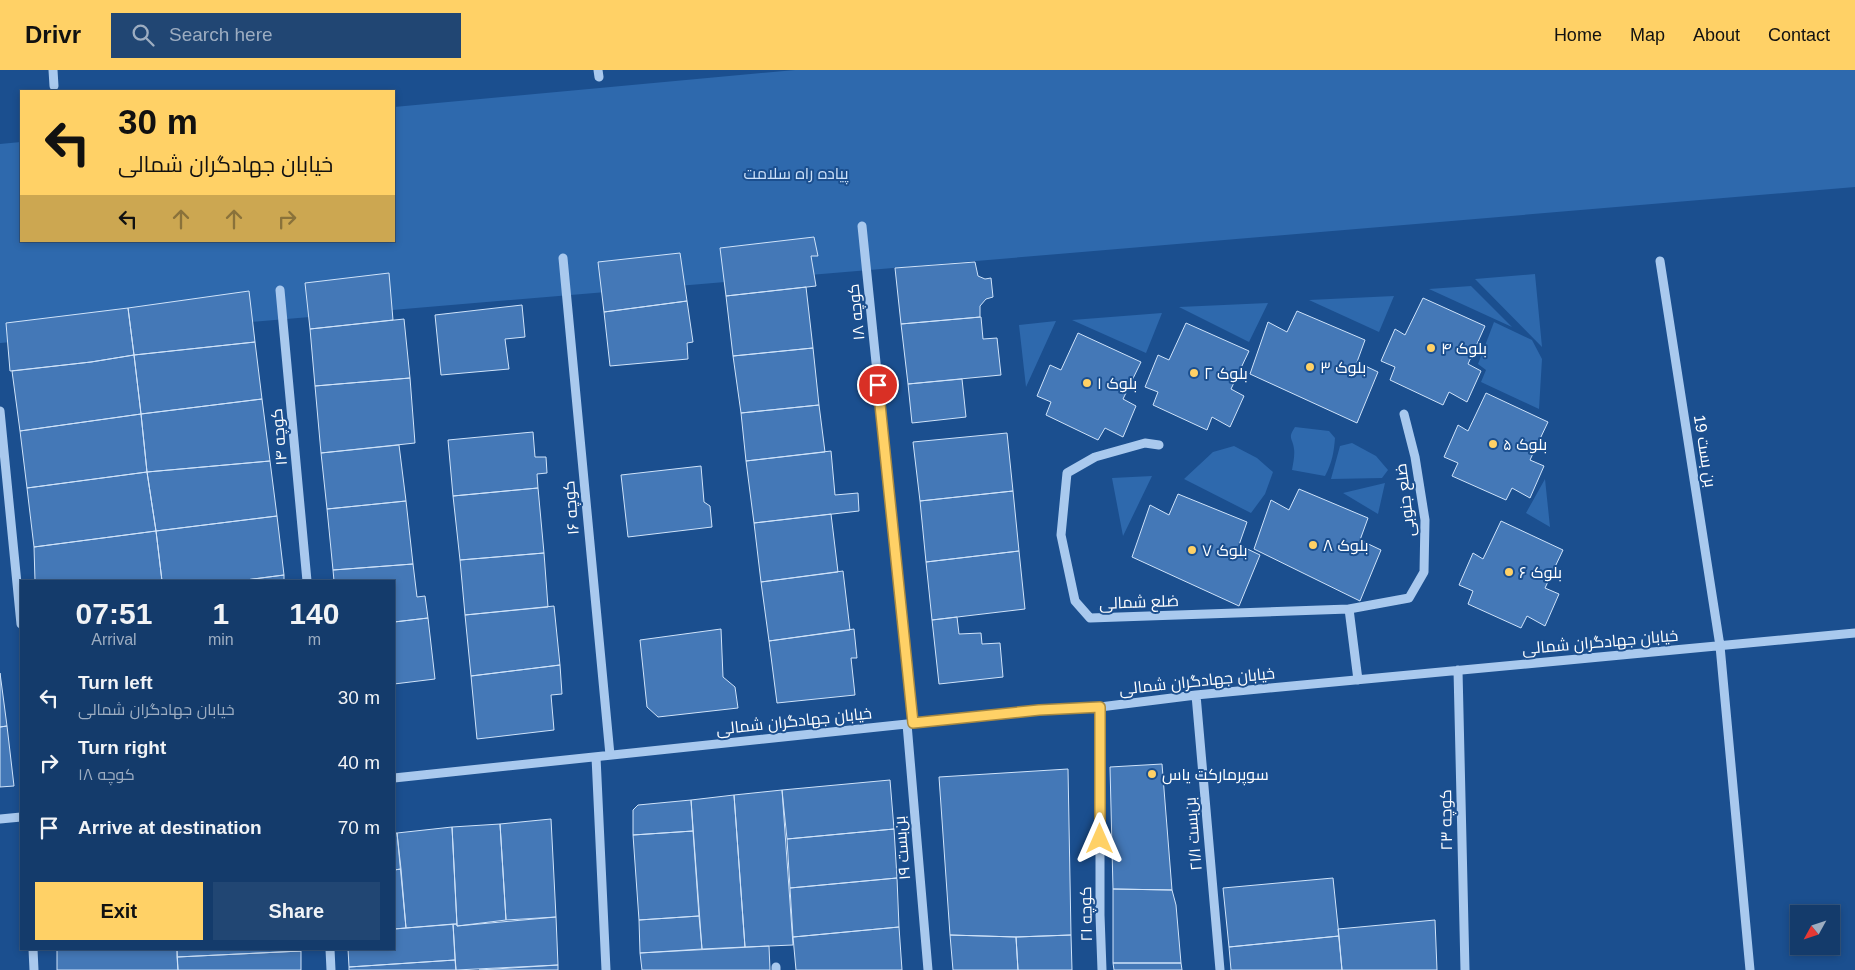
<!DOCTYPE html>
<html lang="en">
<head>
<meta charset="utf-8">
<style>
  :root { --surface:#143b6b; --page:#214673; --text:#f1f3f6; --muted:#9dadc1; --line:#33557e; --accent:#ffd166 }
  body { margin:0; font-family:Arial,Cairo,sans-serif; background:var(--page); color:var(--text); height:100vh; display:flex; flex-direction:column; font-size:19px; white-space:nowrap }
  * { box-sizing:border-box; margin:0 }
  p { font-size:16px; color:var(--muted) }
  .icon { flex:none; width:28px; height:28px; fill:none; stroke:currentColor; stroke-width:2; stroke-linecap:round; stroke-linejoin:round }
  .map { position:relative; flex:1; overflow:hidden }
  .sheet { position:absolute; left:20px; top:510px; width:375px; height:370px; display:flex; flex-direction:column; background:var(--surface); border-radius:0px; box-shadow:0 2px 8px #0003,0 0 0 1px var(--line) }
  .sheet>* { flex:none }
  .hud { position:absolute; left:20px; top:20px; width:375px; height:152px; border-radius:0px; box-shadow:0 2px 8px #0003,0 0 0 1px var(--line); background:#ffd166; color:#111; overflow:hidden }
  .needle { width:32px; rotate:230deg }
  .buttons { position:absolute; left:1790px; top:835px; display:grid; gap:10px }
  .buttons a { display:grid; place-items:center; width:50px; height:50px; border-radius:0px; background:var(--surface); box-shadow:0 2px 8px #0003,0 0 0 1px var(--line); font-size:25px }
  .pin { position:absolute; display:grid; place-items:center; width:42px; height:42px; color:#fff; margin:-21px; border:2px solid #fff; border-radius:50%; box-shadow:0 1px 5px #0007 }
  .me { position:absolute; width:55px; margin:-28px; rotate:0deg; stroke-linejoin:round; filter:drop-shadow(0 0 4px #0008) }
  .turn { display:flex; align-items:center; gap:18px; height:105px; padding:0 15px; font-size:22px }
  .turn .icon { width:65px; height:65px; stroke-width:2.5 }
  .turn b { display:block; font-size:35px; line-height:42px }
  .lanes { display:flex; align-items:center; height:48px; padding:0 15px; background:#0003; justify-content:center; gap:25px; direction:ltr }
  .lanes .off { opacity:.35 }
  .eta { display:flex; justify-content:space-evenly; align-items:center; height:85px; text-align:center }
  .eta b { font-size:30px; font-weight:700; line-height:35px }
  .button { display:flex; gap:10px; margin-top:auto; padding:10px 15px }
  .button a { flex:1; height:58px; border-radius:0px; background:var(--accent); color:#111; font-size:20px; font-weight:700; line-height:58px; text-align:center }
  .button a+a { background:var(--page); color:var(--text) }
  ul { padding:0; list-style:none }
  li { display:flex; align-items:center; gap:15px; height:65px; padding:0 15px }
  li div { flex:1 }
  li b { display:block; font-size:19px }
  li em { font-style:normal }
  header { display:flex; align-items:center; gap:30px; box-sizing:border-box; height:70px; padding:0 25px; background:var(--accent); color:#111 }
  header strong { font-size:24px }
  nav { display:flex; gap:28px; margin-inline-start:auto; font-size:18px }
  .search { width:350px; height:45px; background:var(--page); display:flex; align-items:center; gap:12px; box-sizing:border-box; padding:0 18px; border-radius:0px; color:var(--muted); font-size:19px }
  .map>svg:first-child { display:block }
</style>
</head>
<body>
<header>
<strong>Drivr</strong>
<div class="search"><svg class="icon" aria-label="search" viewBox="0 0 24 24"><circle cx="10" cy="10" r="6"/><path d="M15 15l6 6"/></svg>Search here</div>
<nav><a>Home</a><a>Map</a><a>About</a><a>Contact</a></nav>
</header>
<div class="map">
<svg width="1855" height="900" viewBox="0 0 1855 900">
  <rect width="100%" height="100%" fill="#1b4f8f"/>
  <!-- green -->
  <path fill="#2e69ad" d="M795 0H1855V117L0 273V74L21 72V171H394V37Z
    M1535 204 1542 277 1475 209Z
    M1471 216 1512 257 1429 219Z
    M1394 226 1379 262 1309 230Z
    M1268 233 1249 272 1179 237Z
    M1162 243 1146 283 1072 250Z
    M1056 251 1026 317 1019 255Z
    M1494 252 1532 270 1542 289 1539 339 1481 312 1486 300 1478 294Z
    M1295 357 1329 361 1335 368C1334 382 1332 393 1325 406L1292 400C1293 394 1295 385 1294 379 1293 368 1287 369 1295 357Z
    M1352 373 1376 386 1388 400 1382 408 1331 409 1340 376Z
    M1234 376 1257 388 1273 402 1265 424 1251 443 1184 409 1213 382Z
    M1152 406 1123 466 1112 408Z
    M1545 409 1550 457 1526 443Z
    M1385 413 1378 444 1343 423Z"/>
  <!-- building -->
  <path fill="#4478b7" stroke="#cfe3fa" d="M814 167 818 186H811L816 216 726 226 720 178Z
    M680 183 687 231 604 242 598 192Z
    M975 192 978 206 985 209 991 208 993 227 986 229 980 236V247L901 254 895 198Z
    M389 203 393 250 310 259 305 213Z
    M806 217 813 278 733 286 726 226Z
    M249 221 255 272 134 285 128 238Z
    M1423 228 1485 256 1468 294 1481 301 1467 332 1449 322 1443 335 1390 310 1395 297 1381 291 1395 259 1405 265Z
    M687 231 693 272 687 273 688 289 610 296 604 242Z
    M522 235 525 267 505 269 509 299 441 305 435 245Z
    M128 238 134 285 91 292 10 301 6 253Z
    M1297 241 1365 270 1357 292 1378 302 1357 353 1250 304 1268 252 1287 262Z
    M981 247 983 269 997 268 1001 305 908 314 901 254Z
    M404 249 410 308 315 316 310 259Z
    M1186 253 1249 281 1231 319 1244 326 1230 357 1212 347 1207 360 1153 335 1158 322 1145 317 1158 285 1169 290Z
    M1078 263 1141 292 1123 329 1136 336 1123 367 1105 358 1098 370 1046 345 1051 332 1037 326 1050 295 1061 300Z
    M255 272 262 329 141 344 134 285Z
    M813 278 819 335 741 343 733 286Z
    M134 285 141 344 20 361 12 301 91 292Z
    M410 308 415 373 321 383 315 316Z
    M962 309 966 347 912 353 908 314Z
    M1486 323 1548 352 1530 390 1544 396 1530 428 1512 418 1506 430 1452 406 1458 393 1444 387 1458 355 1468 361Z
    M262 329 270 391 147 402 141 344Z
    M819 335 825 382 746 391 741 343Z
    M141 344 147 402 27 418 20 361Z
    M533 362 535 387H546L547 403 537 404 538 418 453 426 448 370Z
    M1007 363 1013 421 920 431 913 372Z
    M399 375 406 431 327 439 321 383Z
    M831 381 835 425 858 423 859 441 754 453 746 391Z
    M270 391 277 446 156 461 147 402Z
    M701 396 704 432 710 436 712 457 628 467 621 405Z
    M147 402 156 461 34 477 27 418Z
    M538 418 544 483 460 490 453 426Z
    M1299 419 1368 448 1360 470 1381 480 1360 531 1254 479 1271 430 1289 440Z
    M1013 421 1019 481 926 492 920 431Z
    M1178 424 1247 452 1239 475 1260 485 1239 536 1132 487 1150 435 1169 445Z
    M406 431 413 494 333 500 327 439Z
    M831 444 838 502 761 512 754 453Z
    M277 446 284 505 238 511H162L156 461Z
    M1501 451 1563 480 1545 518 1559 524 1545 556 1527 546 1521 558 1468 534 1473 521 1459 515 1473 483 1483 489Z
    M156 461 162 511H35L34 477Z
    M1019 481 1025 539 932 550 926 492Z
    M544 483 548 537 465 545 460 490Z
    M413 494 417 527 425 526 428 548 394 552V511H334L333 500Z
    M843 501 850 560 769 571 761 512Z
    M284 505V511H238Z
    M554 536 560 595 471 606 465 545Z
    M957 547 959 564 981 563 982 574 1000 573 1003 607 939 614 932 550Z
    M428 548 435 609 394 614V552Z
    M721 559 723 607 735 617 738 638 658 647 647 637 640 570Z
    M854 559 857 588H851L855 625 777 633 769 571Z
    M560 595 562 624 551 625 554 660 477 669 471 606Z
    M0 603 7 656 0 657Z
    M7 656 14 716 0 717V657Z
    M1162 694 1172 820 1113 819 1110 697Z
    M1068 699 1071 865 1016 867 950 865 939 707Z
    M890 710 894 759 787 769 782 720Z
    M782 720 793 875 745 877 734 725Z
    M734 725 745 877 702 879 691 730Z
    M691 730 693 761 633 765V740L638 735Z
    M551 749 556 847 506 850 500 754Z
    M500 754 506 850 457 856 452 757Z
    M452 757 457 854 406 858 397 763Z
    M894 759 897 808 790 818 787 769Z
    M693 761 699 846 639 850 633 765Z
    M394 763H397L401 799 394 800Z
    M401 799 406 858 394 859V800Z
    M897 808 899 857 793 867 790 818Z
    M1333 808 1339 866 1229 877 1223 818Z
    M1113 819 1172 820 1176 835 1181 893H1113Z
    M699 846 702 879 640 883 639 850Z
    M556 847 558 895 456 900 453 854H457V856Z
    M1435 850 1437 900H1342L1338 859Z
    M453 854 455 890 349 897 348 879H394V859Z
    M899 857 902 900H796L793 867Z
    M950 865 1016 867 1018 900H953Z
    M1071 865 1072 900H1018L1016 867Z
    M1339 866 1342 900H1231L1229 877Z
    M769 876 770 900H642L640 883Z
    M57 879H177L178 900H57Z
    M177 879H301V881L177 887Z
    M301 881V900H178L177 887Z
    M455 890 456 900H349V897Z
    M1113 893H1181L1182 900H1114Z
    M558 895V900H479Z"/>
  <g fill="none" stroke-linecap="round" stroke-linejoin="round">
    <!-- minor -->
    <path stroke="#a9c9ee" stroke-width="9" d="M53 0 54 16
      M598 0 599 7
      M862 156 913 653
      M563 188 610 685
      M1660 191 1720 576 1750 900
      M280 220 307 511
      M0 341 21 554
      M1159 375 1145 373 1095 387 1067 403 1061 465 1075 531 1090 548 1349 539
      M1458 600 1465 900
      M1358 610 1349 539 1409 528 1424 502 1425 450 1415 387 1404 344
      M1196 625 1220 900
      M1100 637V845L1102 900
      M907 654 928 900
      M596 687 606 900
      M394 708 1039 640 1100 637 1196 625 1855 563
      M0 749 21 747
      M33 879 34 900
      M330 879 331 900
      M776 897V900"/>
  </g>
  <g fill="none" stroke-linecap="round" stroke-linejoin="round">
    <defs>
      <path id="route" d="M878 315 913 653 1039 640 1100 637V769"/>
    </defs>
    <!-- route casing -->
    <use href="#route" stroke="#a68842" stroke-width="12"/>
    <!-- route -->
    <use href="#route" stroke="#ffd166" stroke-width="9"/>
  </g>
  <!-- markers -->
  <g fill="#ffd166" stroke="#1b4f8f" stroke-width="2">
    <circle cx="1431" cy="278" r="5"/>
    <circle cx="1310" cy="297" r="5"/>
    <circle cx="1194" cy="303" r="5"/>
    <circle cx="1087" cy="313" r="5"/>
    <circle cx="1493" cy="374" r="5"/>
    <circle cx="1313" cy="475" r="5"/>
    <circle cx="1192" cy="480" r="5"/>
    <circle cx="1509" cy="502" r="5"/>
    <circle cx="1152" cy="704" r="5"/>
  </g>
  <g text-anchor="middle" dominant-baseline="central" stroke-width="4" stroke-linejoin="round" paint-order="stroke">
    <!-- park labels -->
    <g font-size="16" fill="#cfe3fa" stroke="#1b4f8f">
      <text x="796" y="103">پیاده راه سلامت</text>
    </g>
    <!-- street labels -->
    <g font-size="16" fill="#fff" stroke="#1b4f8f">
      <text transform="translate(856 242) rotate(-96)">کوچه ۱۸</text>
      <text transform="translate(279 367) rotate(-95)">کوچه ۱۴</text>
      <text transform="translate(1705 381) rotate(81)">بن بست 19</text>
      <text transform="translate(1405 430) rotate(-97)">ضلع جنوبی</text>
      <text transform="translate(571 438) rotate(-95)">کوچه ۱۶</text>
      <text transform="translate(1139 532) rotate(-2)">ضلع شمالی</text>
      <text transform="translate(1600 572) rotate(-5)">خیابان جهادگران شمالی</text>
      <text transform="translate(1197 611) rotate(-6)">خیابان جهادگران شمالی</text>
      <text transform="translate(794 651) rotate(-6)">خیابان جهادگران شمالی</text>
      <text transform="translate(1446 750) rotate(-91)">کوچه ۲۳</text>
      <text transform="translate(1193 764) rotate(-95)">بن‌بست ۲۱/۱</text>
      <text transform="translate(902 778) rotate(-95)">بن‌بست ۱۹</text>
      <text transform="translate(1086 844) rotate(-91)">کوچه ۲۱</text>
    </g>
    <!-- poi labels -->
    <g font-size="16" fill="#fff" stroke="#1b4f8f" text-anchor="start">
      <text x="1441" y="278">بلوک ۴</text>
      <text x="1320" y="297">بلوک ۳</text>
      <text x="1204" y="303">بلوک ۲</text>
      <text x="1097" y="313">بلوک ۱</text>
      <text x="1503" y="374">بلوک ۵</text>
      <text x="1323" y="475">بلوک ۸</text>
      <text x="1202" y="480">بلوک ۷</text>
      <text x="1519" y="502">بلوک ۶</text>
      <text x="1162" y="704">سوپرمارکت یاس</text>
    </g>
  </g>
</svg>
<div class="buttons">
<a><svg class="needle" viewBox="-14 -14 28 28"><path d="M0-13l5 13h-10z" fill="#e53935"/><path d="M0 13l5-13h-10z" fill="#9dadc1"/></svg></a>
</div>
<div class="pin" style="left:878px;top:315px;background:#d93025"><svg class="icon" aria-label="arrive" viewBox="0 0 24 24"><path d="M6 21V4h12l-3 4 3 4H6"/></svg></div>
<svg class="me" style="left:1100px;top:769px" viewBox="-20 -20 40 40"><path d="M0-17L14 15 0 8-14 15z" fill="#ffd166" stroke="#fff" stroke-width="4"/></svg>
<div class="hud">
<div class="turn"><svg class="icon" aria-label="left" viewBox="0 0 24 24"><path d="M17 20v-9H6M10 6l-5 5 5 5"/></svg><div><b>30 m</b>خیابان جهادگران شمالی</div></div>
<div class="lanes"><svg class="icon" aria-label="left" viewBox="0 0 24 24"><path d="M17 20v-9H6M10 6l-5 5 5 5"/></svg><svg class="icon off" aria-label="ahead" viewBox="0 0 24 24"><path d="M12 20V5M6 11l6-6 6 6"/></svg><svg class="icon off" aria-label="ahead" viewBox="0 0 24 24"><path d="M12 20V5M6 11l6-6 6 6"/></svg><svg class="icon off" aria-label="right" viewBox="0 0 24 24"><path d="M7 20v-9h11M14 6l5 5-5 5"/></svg></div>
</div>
<section class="sheet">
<div class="eta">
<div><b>07:51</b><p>Arrival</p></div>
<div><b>1</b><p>min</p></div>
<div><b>140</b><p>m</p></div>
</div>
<ul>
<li><svg class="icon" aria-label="left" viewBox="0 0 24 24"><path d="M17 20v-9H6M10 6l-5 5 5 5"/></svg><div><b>Turn left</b><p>خیابان جهادگران شمالی</p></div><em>30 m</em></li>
<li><svg class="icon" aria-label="right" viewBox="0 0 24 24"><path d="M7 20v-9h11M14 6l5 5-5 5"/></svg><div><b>Turn right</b><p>کوچه ۱۸</p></div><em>40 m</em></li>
<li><svg class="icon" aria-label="arrive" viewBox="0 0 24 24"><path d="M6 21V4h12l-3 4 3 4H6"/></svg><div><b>Arrive at destination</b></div><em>70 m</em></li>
</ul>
<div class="button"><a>Exit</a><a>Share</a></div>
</section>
</div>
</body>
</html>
